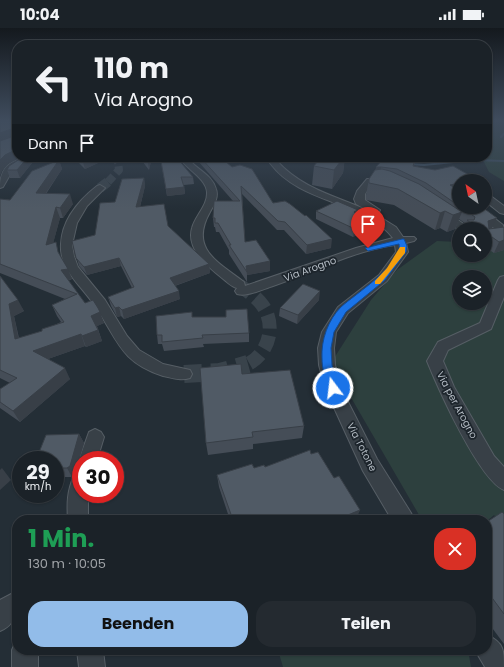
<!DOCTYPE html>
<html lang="de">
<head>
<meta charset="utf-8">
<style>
  :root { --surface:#1b2228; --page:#242a30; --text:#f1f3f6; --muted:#a0a4a8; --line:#393f45; --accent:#92bce9 }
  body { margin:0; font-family:Poppins,sans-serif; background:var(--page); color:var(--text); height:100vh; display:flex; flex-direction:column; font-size:15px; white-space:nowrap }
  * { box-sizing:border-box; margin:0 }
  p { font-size:13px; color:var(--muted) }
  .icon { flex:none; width:22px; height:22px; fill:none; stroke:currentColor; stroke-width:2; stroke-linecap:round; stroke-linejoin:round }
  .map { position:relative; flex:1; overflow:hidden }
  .drawer { position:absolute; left:12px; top:487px; width:480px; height:140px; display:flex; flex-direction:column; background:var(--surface); border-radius:16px; box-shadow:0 1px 3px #0004,0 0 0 1px var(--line) }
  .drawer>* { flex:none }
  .guide { position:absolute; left:12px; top:12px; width:480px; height:122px; border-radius:16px; box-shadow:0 1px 3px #0004,0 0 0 1px var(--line); background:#1b2228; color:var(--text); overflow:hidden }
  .needle { width:26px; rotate:327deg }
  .buttons { position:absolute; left:452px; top:146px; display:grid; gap:8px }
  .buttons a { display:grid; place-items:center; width:40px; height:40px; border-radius:50%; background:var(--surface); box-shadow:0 1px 3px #0004,0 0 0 1px var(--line); font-size:20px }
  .speed { position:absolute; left:12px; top:423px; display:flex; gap:8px; font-size:20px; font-weight:700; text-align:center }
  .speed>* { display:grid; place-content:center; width:52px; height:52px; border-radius:50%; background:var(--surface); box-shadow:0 1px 3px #0004,0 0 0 1px var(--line); line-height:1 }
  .speed small { font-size:10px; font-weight:400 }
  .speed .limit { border:6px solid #d22; background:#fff; color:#111 }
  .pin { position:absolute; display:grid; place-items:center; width:34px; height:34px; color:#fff; margin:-41px -17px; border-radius:50% 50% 50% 0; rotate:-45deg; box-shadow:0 0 4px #0007 }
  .pin .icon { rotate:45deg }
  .me { position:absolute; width:44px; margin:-22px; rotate:345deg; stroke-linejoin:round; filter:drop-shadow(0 0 3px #0008) }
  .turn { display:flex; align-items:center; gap:14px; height:84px; padding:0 16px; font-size:18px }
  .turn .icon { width:52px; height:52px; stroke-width:2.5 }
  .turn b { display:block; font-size:28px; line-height:34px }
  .then { display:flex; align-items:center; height:38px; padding:0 16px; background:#0003; gap:8px; font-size:15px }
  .round { display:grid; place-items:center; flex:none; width:42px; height:42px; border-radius:16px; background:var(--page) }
  .headline { display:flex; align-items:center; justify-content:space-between; height:68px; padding:0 16px }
  h1 { font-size:24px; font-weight:700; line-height:30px; color:#1e9e55 }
  .primary-button { display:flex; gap:8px; margin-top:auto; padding:8px 16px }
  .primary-button a { flex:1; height:46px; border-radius:16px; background:var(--accent); color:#111; font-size:16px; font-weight:700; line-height:46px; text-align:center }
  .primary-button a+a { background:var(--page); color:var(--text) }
  .status { display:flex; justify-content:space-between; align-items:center; height:28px; padding:0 20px; background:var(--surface); direction:ltr }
  .status svg { height:11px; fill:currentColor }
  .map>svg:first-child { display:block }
</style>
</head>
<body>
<div class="status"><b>10:04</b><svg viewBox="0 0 49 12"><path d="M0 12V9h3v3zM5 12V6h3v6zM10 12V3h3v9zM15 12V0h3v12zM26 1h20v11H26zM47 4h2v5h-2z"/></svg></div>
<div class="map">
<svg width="504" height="639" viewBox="0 0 504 639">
  <rect width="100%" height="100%" fill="#242e36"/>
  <!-- green -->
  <path fill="#2d403e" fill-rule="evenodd" d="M487 92H504V153L489 144 482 130 477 129H487Z
    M504 212V499L494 487 487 493 422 492 331 335 371 272 397 242 437 213 459 214V227H485V216ZM459 249H485V275H459Z
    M278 622H468L471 639H283Z"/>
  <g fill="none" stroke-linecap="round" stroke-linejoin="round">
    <!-- stream -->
    <path fill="#3c4d5e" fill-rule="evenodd" d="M503 105H504V107L502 110H500V108Z
      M357 130 389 131 390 132 389 133 357 132 340 135 339 134Z
      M474 131 504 132V134L474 133 424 138 409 137 408 136 409 135 424 136Z"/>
    <!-- minor-tunnel-far3 -->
    <path stroke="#39434b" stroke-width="8" stroke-dasharray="8 4" stroke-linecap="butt" d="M269 129 274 135
      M108 154 119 142 118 134 114 129"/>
    <!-- minor-tunnel-far2 -->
    <path stroke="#39434b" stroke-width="10" stroke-dasharray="10 5.5" stroke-linecap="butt" d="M100 160 109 153"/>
    <!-- minor-tunnel-far1 -->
    <path stroke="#39434b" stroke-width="14" stroke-dasharray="14 7" stroke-linecap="butt" d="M239 257C247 263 257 269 263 278 277 299 268 327 246 337"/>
    <!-- minor-tunnel -->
    <path stroke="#39434b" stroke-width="18" stroke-dasharray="18 9" stroke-linecap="butt" d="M184 346 220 344 248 336"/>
    <defs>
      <path id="minor" d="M179 129H187C195 141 212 146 216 161 219 169 214 177 210 184 189 221 218 234 244 254L245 258 356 220 393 210C364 172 301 177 270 135L271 133H277C301 160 335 168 367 182L356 176 354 171 357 163 367 151 387 152 392 155 387 158 372 156 365 166V172L380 182 379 184H372L396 199 403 209H414L416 211 414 213 406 215 408 224 387 253 348 285 336 304 334 320 335 337 341 360 377 431 411 485 414 492H392L363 443 325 360 319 337 318 320 322 304 338 279 379 247 396 224 395 217C353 223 313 244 273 258 263 261 248 269 237 266L235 263 237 260C232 259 227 254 222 250 208 239 186 221 192 200 195 188 208 177 207 164 206 150 186 141 179 129Z
        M23 130 26 131 27 133 26 135 11 145 3 159 0 160C0 143 6 135 23 130Z
        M100 157 105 160 87 178 77 195 72 217 74 228 78 239 105 272 127 308 139 322 163 336 190 342 192 346 190 350C181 353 172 350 163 348 120 334 118 312 95 278 82 258 59 242 61 216 62 192 79 172 97 158Z
        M485 165 488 166 504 178V186L500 185 485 173Z
        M469 179H480L503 197V206L498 209 485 211V205L493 203 494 200Z
        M441 181 445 182 470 201 459 202 437 186 436 184 437 182Z
        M504 248V269L491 301 448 322 443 333 454 359 494 428 504 439V462C479 452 438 360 427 333L438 314 480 295 498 252 500 249Z
        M95 401 101 404 104 409 97 432H81V437L79 432 89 404Z
        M81 445V466H88V492H68C67 476 67 463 74 448Z
        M17 563V589C9 595 12 598 0 603V572Z
        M487 607C504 615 504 622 504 639H485L475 622H487Z
        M16 613 17 622H38V639H12V622Z
        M77 622H103L105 639H79Z"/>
    </defs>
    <!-- minor casing -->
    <use href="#minor" stroke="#565e65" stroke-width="2"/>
    <!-- minor -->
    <use href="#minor" fill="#384047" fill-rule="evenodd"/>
  </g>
  <!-- wall -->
  <path fill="#454d57" d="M23 129H35L36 130 20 150H10L7 142Z
    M73 129H111L85 141Z
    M139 129H152L149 142Z
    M198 129H209L232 139 273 175 331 220 306 226 284 202H277L242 166 245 214 270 233V243L247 247V254L229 226V222L219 204H216L215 199H214L213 190 233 173 198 133Z
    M321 129H345L343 145 332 161 312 157 314 138Z
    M385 129H417L414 138 476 151 475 153H459V179H482L492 200 504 222 494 225 485 219V201H464L466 196 459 191 455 201 447 204 440 200 435 202 394 177 366 172V167L369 151Z
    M59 132 62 141 46 166 73 176 63 190H60L53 215 60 227 72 251 68 253 85 275 104 295 97 298 102 313 86 319 85 318 48 331 70 351 20 394 0 380V361L10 355 0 350V248L24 283 14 288 19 310 42 303 61 294 57 288 52 277 65 271 0 245V171L10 172Z
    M161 133 193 149 194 156 184 157 185 166 167 168Z
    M144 150 145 158 140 179 168 198 209 236 210 245 175 258 180 271 124 291 121 288 117 289 111 278 108 269 132 260 121 238 87 247 79 238 72 213 95 207 115 174Z
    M316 183 358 186 370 200 353 209 316 191Z
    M319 272 297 296 279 288 280 280Z
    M192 289 249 305V314L203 316 204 319 164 323 162 316H158L157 307Z
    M242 346 304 398 302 410 253 416V421L208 427 206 415Z
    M79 406 84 415 75 446 72 449H55V432Z
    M311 426 356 492H230L219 459 217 447 254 440 265 439Z
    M504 486V616L487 593V494Z"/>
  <!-- shaded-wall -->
  <path fill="#383f47" d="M14 100 16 109 0 115V105Z
    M17 121V129H21L8 136 2 143 0 148V132L5 127Z
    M28 129H35L36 130 20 150 17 142Z
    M87 129H111L85 141 82 131Z
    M149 129H152L149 142 148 135Z
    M344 129H345L343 145 332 161 334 142Z
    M59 132 62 141 39 175 36 165Z
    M376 139H381L379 149H374Z
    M144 150 145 158 138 187 136 179Z
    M459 155V164L450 157Z
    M184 159 185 166 167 168 166 161Z
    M70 166 73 176 63 190 60 180Z
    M56 179 60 190 50 227 46 217Z
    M445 183 440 200 435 202 440 185Z
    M462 184 455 201 447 204 453 187Z
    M497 190 492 200 485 204 488 193Z
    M371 192 370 200 353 209 355 201Z
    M332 211 331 220 306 226 307 217Z
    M504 212V222L494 225 499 214Z
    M119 230 121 238 87 247 84 239Z
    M270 233V243L247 247 246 238Z
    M209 236 210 245 171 259 170 250Z
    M68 241 72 251 65 253 61 242Z
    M179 263 180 271 124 291 122 282Z
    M320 263 319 272 297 296 298 287Z
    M18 272 24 283 14 288 21 323 15 311 9 276Z
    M119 279 121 288 117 289 115 280Z
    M100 284 104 295 95 299 91 288Z
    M98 302 102 313 86 319 82 308Z
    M81 306 85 318 39 334 33 323Z
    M65 340 70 351 20 394 13 383Z
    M79 406 84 415 75 446 72 449 67 440Z
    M2 440 11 452 0 462V442Z
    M360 482 356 492H343V489Z"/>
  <!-- building -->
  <path fill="#505a65" stroke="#383f47" d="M0 92H17V121L5 127 0 132V113L14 108 16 102 14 100 0 105Z
    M23 129H28L17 142H7L9 138Z
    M80 129H87L82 131Z
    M143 129H149L148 135Z
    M200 129H209L226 134 232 139 240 137 252 141 273 175 285 173 290 176 305 188 306 187 332 211 307 217 285 194 278 193 241 158 245 214 256 212 270 233 246 238 247 244 229 217H231L218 195H215V190H213L214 173H240Z
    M321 129H344L334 142 314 138Z
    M385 129H416L413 138 435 142 453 138 476 151 468 153H459V155L450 157 459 162V178L426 155 397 141 381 139H376Z
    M177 130 193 149H181L184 159 166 161 161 133Z
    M59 132 36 165 70 166 60 180 56 179 46 217 56 214 58 224 68 241 61 242 85 275 93 272 98 280 100 284 91 288 98 302 82 308 81 306 33 323 65 340 13 383 0 374V361L17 350 0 342V248L18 272 9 276 15 311 42 303V301L64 294 52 277 77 266 0 236V171L10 172 32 143Z
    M382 141 390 143 419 156 462 184 453 187 445 183 440 185 398 161 369 155V151L375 142Z
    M144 150 136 179 164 176 168 198 209 236 170 250 179 263 122 282 119 279 115 280 108 269 134 259 119 230 84 239 76 230 72 213 95 207 100 175 115 174 122 151Z
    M337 173 358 182 354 184 371 192 355 201 316 183Z
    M461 179H482L497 190 488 193 489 201 504 199V212L499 214 485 204V201H480L467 192H474L475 189Z
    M303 256 320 263 298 287 280 280Z
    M247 281 249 305 202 307 203 310 162 314V307H157L156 288 192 284V289H226V282Z
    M241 336 242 346 290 342 304 398 252 404 253 409 206 415 200 340Z
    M79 406 70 438 67 440H55V432H36L46 407Z
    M310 422 311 426 318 424 334 450 339 448 360 482 343 489 345 492H233L217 447 252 436 254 440 264 437 265 439Z
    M502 484 504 486V586L487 563V494Z"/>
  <!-- sky -->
  <linearGradient id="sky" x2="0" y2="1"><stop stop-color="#14191e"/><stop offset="0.51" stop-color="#3f4c5d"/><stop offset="1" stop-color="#3f4c5d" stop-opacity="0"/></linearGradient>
  <rect width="504" height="181" fill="url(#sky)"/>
  <!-- route -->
  <path fill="#1a73e8" stroke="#114b97" d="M402 211H404L407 218 406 224 385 252 346 284 334 304 331 320 332 337 338 360 337 362H329C325 353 322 340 322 330 321 312 328 292 341 279 354 267 403 236 399 216L368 223 365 220Z"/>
  <!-- slow -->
  <path fill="#f59e0b" d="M400 219H405V225L380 256H375V253L387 240Z"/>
  <g text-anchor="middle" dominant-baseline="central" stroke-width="3.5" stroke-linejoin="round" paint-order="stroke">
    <!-- street labels -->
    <g font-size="10" fill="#b3bbc3" stroke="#1d252c">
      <text transform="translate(310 241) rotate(-20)">Via Arogno</text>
      <text transform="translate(457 377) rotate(62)">Via per Arogno</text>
      <text transform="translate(362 419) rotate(63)">Via Totone</text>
    </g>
  </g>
</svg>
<div class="buttons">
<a><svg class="needle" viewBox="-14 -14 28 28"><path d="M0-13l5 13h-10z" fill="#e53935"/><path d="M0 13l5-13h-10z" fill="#a0a4a8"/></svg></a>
<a><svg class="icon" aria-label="search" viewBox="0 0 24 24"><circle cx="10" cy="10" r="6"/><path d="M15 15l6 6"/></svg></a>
<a><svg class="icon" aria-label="layers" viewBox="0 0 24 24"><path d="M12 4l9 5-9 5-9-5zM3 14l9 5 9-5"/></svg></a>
</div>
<div class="speed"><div>29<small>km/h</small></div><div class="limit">30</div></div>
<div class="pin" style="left:368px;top:220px;background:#d93025"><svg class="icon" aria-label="arrive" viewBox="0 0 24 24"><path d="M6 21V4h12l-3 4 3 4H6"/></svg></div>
<svg class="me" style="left:333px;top:360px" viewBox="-20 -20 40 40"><circle r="17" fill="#1a73e8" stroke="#fff" stroke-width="3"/><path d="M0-11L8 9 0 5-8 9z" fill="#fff"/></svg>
<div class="guide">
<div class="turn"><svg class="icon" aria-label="left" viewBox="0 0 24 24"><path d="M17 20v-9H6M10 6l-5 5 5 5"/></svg><div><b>110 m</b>Via Arogno</div></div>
<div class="then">Dann<svg class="icon" aria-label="arrive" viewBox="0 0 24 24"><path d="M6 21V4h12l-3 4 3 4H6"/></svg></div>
</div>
<section class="drawer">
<div class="headline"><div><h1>1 Min.</h1><p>130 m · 10:05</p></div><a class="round" style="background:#d93025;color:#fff"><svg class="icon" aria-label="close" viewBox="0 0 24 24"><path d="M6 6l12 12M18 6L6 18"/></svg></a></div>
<div class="primary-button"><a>Beenden</a><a>Teilen</a></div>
</section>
</div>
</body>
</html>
